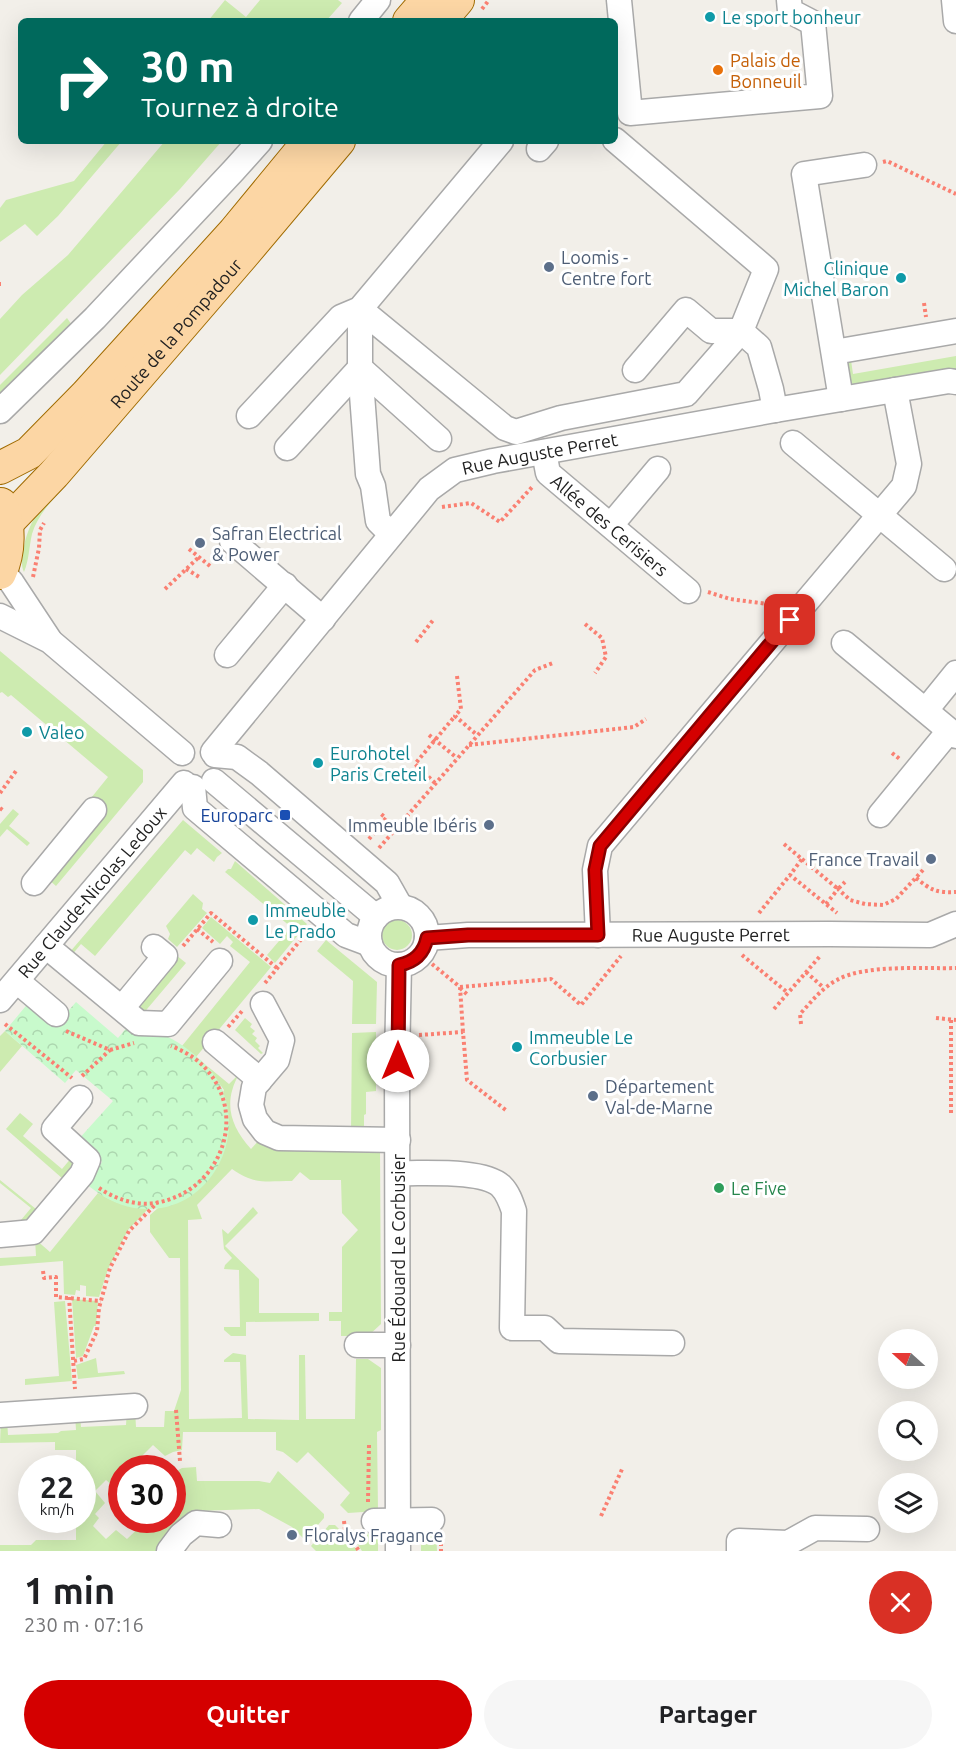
<!DOCTYPE html>
<html lang="fr">
<head>
<meta charset="utf-8">
<style>
  :root { --surface:#fff; --page:#f6f6f6; --text:#202124; --muted:#757577; --accent:#d40000 }
  body { margin:0; font-family:Ubuntu,sans-serif; background:var(--page); color:var(--text); height:100vh; display:flex; flex-direction:column; font-size:22px; white-space:nowrap }
  * { box-sizing:border-box; margin:0 }
  p { font-size:20px; color:var(--muted) }
  .icon { flex:none; width:33px; height:33px; fill:none; stroke:currentColor; stroke-width:2; stroke-linecap:round; stroke-linejoin:round }
  .map { position:relative; height:1551px; overflow:hidden }
  .drawer { display:flex; flex-direction:column; background:var(--surface); flex:1 }
  .drawer>* { flex:none }
  .hud { position:absolute; left:18px; top:18px; width:600px; height:126px; border-radius:9px; box-shadow:0 6px 24px #0002; background:#00695c; color:#fff; overflow:hidden }
  .needle { width:39px; rotate:291deg }
  .buttons { position:absolute; left:878px; top:1329px; display:grid; gap:12px }
  .buttons a { display:grid; place-items:center; width:60px; height:60px; border-radius:50%; background:var(--surface); box-shadow:0 6px 24px #0002; font-size:30px }
  .speed { position:absolute; left:18px; top:1455px; display:flex; gap:12px; font-size:30px; font-weight:700; text-align:center }
  .speed>* { display:grid; place-content:center; width:78px; height:78px; border-radius:50%; background:var(--surface); box-shadow:0 6px 24px #0002; line-height:1 }
  .speed small { font-size:15px; font-weight:400 }
  .speed .limit { border:9px solid #d22; background:#fff; color:#111 }
  .pin { position:absolute; display:grid; place-items:center; width:51px; height:51px; color:#fff; margin:-26px; border-radius:12px; box-shadow:0 3px 9px #0006 }
  .me { position:absolute; width:66px; margin:-33px; rotate:0deg; stroke-linejoin:round; filter:drop-shadow(0 0 4px #0008) }
  .turn { display:flex; align-items:center; gap:21px; height:126px; padding:0 24px; font-size:27px }
  .turn .icon { width:78px; height:78px; stroke-width:2.5 }
  .turn b { display:block; font-size:42px; line-height:51px }
  .round { display:grid; place-items:center; flex:none; width:63px; height:63px; border-radius:32px; background:var(--page) }
  .head { display:flex; align-items:center; justify-content:space-between; height:102px; padding:0 24px }
  h1 { font-size:36px; font-weight:700; line-height:45px }
  .cta { display:flex; gap:12px; margin-top:auto; padding:12px 24px }
  .cta a { flex:1; height:69px; border-radius:36px; background:var(--accent); color:#fff; font-size:24px; font-weight:700; line-height:69px; text-align:center }
  .cta a+a { background:var(--page); color:var(--text) }
  .map>svg:first-child { display:block }
</style>
</head>
<body>
<div class="map">
<svg width="956" height="1551" viewBox="0 0 956 1551">
  <defs>
    <pattern id="park-crowns" width="20" height="18" patternUnits="userSpaceOnUse" patternTransform="scale(1.5)"><rect width="20" height="18" fill="#c8facc"/><path d="M2 6a3 3 0 1 1 6 0M12 15a3 3 0 1 1 6 0" fill="none" stroke="#acd6af"/></pattern>
  </defs>
  <rect width="100%" height="100%" fill="#f2efe9"/>
  <!-- grass -->
  <path fill="#cdebb0" d="M225 0 246 17 260 0H338L342 3 326 21H208Z
    M107 141H122L58 216 37 236 25 224 0 242V208L6 200 74 181Z
    M165 141H222L180 189 0 375V319L22 295 68 255Z
    M67 318 72 325 0 398V385Z
    M956 356V371L856 386 850 382 847 361 851 360 853 374Z
    M57 486 62 490C50 502 37 517 32 534 29 547 29 560 24 572 21 566 22 560 23 553 26 526 40 507 57 486Z
    M0 651 143 770V782L56 886 48 879 87 803 108 777 11 695 8 697 2 692 0 693Z
    M13 809 19 814 9 826 30 843 27 846 7 829 0 837V824Z
    M183 820 222 853 217 857 214 862 197 848 191 855 185 850 95 956 81 944 71 956 69 953Z
    M235 861 307 924 275 963 267 955 291 927 225 872 228 869H231Z
    M193 894 203 903 202 909 207 913 177 947 168 939 170 934 166 926Z
    M211 917 271 967 196 1057 182 1046 250 962 230 946 233 942 227 936 220 944 202 928Z
    M382 935a15 15 0 1 1 30 0a15 15 0 1 1-30 0Z
    M326 940 377 982 376 1024H352L353 981 317 951Z
    M176 955 186 963 142 1015 132 1006Z
    M245 1018 252 1024 250 1027 255 1031 252 1034 257 1038 255 1041 260 1046 258 1048 263 1053 261 1054 235 1030Z
    M5 1031 22 1046 0 1072V1036Z
    M376 1032V1091L366 1092V1114L364 1115V1131H351L352 1033Z
    M206 1065 229 1084 239 1074C223 1103 230 1125 251 1149L260 1139 380 1149 381 1324 368 1336H341V1321H329V1312H342V1247L358 1230 342 1213 341 1180H310L300 1172 292 1181C266 1181 254 1185 232 1169L197 1205 202 1219 188 1220 189 1419 242 1418 240 1362H224V1360L233 1353 246 1355 248 1419 299 1420V1355H305L306 1419H355L356 1359H368L381 1368V1430L377 1432 378 1511 348 1513 340 1505 350 1493 308 1452 297 1463 283 1452 276 1450V1432H183L182 1450 173 1452 165 1456 153 1445 130 1468H122L121 1477 113 1486 106 1480 95 1491 105 1503 95 1514 99 1518 93 1526 106 1539 116 1530 127 1539 147 1520H172L173 1494 178 1488 173 1483V1473L182 1468 196 1467 197 1481H259L270 1483 278 1471 324 1514V1518L305 1540 292 1527 259 1509 197 1511 156 1551H0V1545H31L36 1540H76V1520H82V1468H76V1450H55V1442L0 1443 1 1420H7L8 1435 58 1433 61 1431 76 1430 75 1414H80L81 1427 126 1425 127 1410H135L136 1427H164L165 1411H174L181 1390 180 1258H169L150 1232V1215L158 1208 172 1205 224 1090Z
    M20 1113 33 1124 23 1136 62 1169 72 1157 77 1162 30 1222 25 1223 21 1220 31 1208 0 1183V1180L36 1209 63 1179 6 1129Z
    M98 1193C113 1202 131 1209 149 1208L128 1230 108 1269 99 1297 86 1296V1286L80 1285V1291L76 1290 75 1295 64 1294 63 1261 0 1266V1258L36 1256 35 1239 50 1252Z
    M253 1207 258 1213 225 1246 259 1279V1313H319V1321L246 1322V1336H231L224 1330V1327H240L239 1270 224 1269 225 1265 232 1258 224 1249 222 1229 228 1234Z
    M72 1299 98 1301 96 1326H94L83 1356 76 1358Z
    M65 1301 72 1381 25 1385V1379L59 1376 54 1302Z
    M96 1358 98 1373 124 1371 125 1374 78 1379 76 1365Z
    M329 1525H335L339 1529 343 1530 357 1551H316L311 1546Z
    M436 1529 437 1551H421V1530Z
    M348 1530H378V1551H362Z"/>
  <!-- park -->
  <path fill="url(#park-crowns)" d="M30 1001 57 1024 76 1002 118 1038 128 1026C141 1033 155 1031 168 1037 179 1042 196 1055 205 1064 260 1120 214 1221 134 1208 116 1205 100 1195 86 1184L102 1162 77 1141 113 1101 76 1070 65 1083 5 1031Z"/>
  <g fill="none" stroke-linecap="round" stroke-linejoin="round">
    <defs>
      <g id="minor">
        <path d="M619 0 630 113 820 96 813 23 790 11 789 0"/>
        <path d="M954 0 956 21"/>
        <path d="M361 21 378 0"/>
        <path d="M615 140 766 269 741 331 759 347 771 389 775 410"/>
        <path d="M539 149 546 141"/>
        <path d="M834 352 956 331"/>
        <path d="M841 399 804 174 864 165"/>
        <path d="M0 411 95 318 234 170 260 141"/>
        <path d="M249 416 341 317 360 309 501 141"/>
        <path d="M793 443 944 569"/>
        <path d="M287 448 360 368 439 439"/>
        <path id="s1" d="M544 452 548 473 688 591"/>
        <path d="M611 525 658 469"/>
        <path d="M391 534 378 521 373 486 368 474 360 368V309L505 428 516 432 561 418 686 394 741 331H711L686 310 635 370"/>
        <path d="M232 541 323 619"/>
        <path d="M2 571 12 583 49 639"/>
        <path d="M0 616 50 641 182 753"/>
        <path d="M844 643 956 736"/>
        <path d="M227 655 285 585"/>
        <path d="M926 710 956 673"/>
        <path id="s2" d="M213 752 429 489 455 470 493 461 775 410 949 381 956 382"/>
        <path d="M215 755 237 757 259 773 387 883 400 906"/>
        <path d="M214 781 376 917"/>
        <path d="M193 787 195 808 346 935 370 944"/>
        <path d="M880 815 949 731"/>
        <path d="M34 883 94 810"/>
        <circle cx="398" cy="936" r="29"/>
        <path d="M598 935 595 870 600 846 904 486 909 464 895 390"/>
        <path id="s3" d="M427 938 468 935 830 934 930 935 956 924"/>
        <path d="M46 946 139 1023 168 1024 220 961"/>
        <path d="M17 981 56 1014"/>
        <path id="s4" d="M0 1000 184 783"/>
        <path d="M263 1004 282 1040 277 1060 254 1087 251 1105 255 1119 265 1132 279 1138 398 1140"/>
        <path d="M122 1008 165 956 154 947"/>
        <path d="M215 1042 260 1080"/>
        <path d="M398 1173C423 1174 482 1169 501 1186 508 1193 511 1202 514 1211L512 1328H545L559 1341 672 1343"/>
        <path d="M0 1235 33 1232 82 1174 88 1160 54 1129 80 1098"/>
        <path d="M357 1345H398"/>
        <path d="M0 1415 135 1406"/>
        <path d="M374 1521 432 1520"/>
        <path d="M169 1551 181 1535 196 1523 219 1525"/>
        <path d="M398 1551 397 1061 399 965"/>
        <path d="M739 1551V1541L788 1543 815 1528 867 1529"/>
      </g>
      <g id="major">
        <path d="M409 21 427 0"/>
        <path d="M440 21 458 0"/>
        <path d="M0 468 29 453 86 395 234 232 309 141"/>
        <path id="s5" d="M7 523 54 474 243 255 339 141"/>
        <path d="M0 573C10 552 10 525 1 504"/>
      </g>
    </defs>
    <!-- minor casing -->
    <use href="#minor" stroke="#a9a9a9" stroke-width="27"/>
    <!-- major casing -->
    <use href="#major" stroke="#a06b00" stroke-width="34"/>
    <!-- path -->
    <path stroke="#fa8072" stroke-width="4" stroke-dasharray="3 3" stroke-linecap="butt" d="M482 9 489 0
      M883 162 887 161 956 194
      M0 284H1
      M924 303 926 317
      M442 507 471 503 500 522 533 486
      M189 549 210 566
      M186 569 201 578
      M33 577 39 548 40 530 44 523
      M165 589 199 557
      M708 592 730 599 768 604 776 609
      M585 624 602 638 606 657 595 673
      M416 642 434 619
      M457 676 461 709 455 716 477 735
      M429 735 457 758
      M469 745 634 727 646 719
      M892 753 901 760
      M435 783 415 764 455 716
      M0 793 16 771
      M0 808 4 811
      M369 839 386 818 381 814
      M784 844 802 859 790 875
      M379 848 535 670 553 663
      M802 859 838 889 845 882
      M916 878C931 890 936 893 956 892
      M826 904 838 889 850 900 865 904 883 905 896 899 923 870
      M759 913 790 875 837 913
      M197 929 213 942
      M183 946 211 913 277 968
      M742 955 788 993
      M432 964 460 987 463 1032
      M806 972 824 988
      M265 983 308 931
      M460 987 551 979 581 1005 621 956
      M460 988 469 996
      M774 1009 821 955
      M936 1018 956 1020
      M951 1020V1116
      M5 1024 72 1078
      M801 1024 800 1014C812 1001 822 988 837 980 865 964 924 969 956 968
      M228 1027 243 1010
      M66 1031 110 1050 134 1043
      M419 1035 463 1032 467 1080 507 1111
      M82 1076 110 1050
      M99 1188C115 1199 136 1206 155 1203 223 1192 252 1109 199 1062 191 1055 181 1050 171 1046
      M43 1271 44 1278 56 1277V1297L101 1301
      M69 1297 75 1389
      M74 1361 84 1359 97 1331 99 1308 110 1268 129 1231 157 1203
      M176 1410 180 1461
      M368 1502 369 1445
      M601 1516 623 1467
      M344 1521 345 1530 359 1551
      M441 1537V1551"/>
    <!-- minor -->
    <use href="#minor" stroke="#fff" stroke-width="24"/>
    <!-- major -->
    <use href="#major" stroke="#fcd6a4" stroke-width="32"/>
  </g>
  <g fill="none" stroke-linecap="round" stroke-linejoin="round">
    <defs>
      <path id="route" d="M398 1061 399 965C415 962 424 953 427 938L468 935H598L595 870 600 846 790 620"/>
    </defs>
    <!-- route casing -->
    <use href="#route" stroke="#8a0000" stroke-width="15"/>
    <!-- route -->
    <use href="#route" stroke="#d40000" stroke-width="10"/>
  </g>
  <!-- markers -->
  <g fill="#0f9aa8" stroke="#fff" stroke-width="2">
    <circle cx="710" cy="17" r="6"/>
    <circle cx="901" cy="278" r="6"/>
    <circle cx="27" cy="732" r="6"/>
    <circle cx="318" cy="763" r="6"/>
    <circle cx="253" cy="920" r="6"/>
    <circle cx="517" cy="1047" r="6"/>
  </g>
  <circle fill="#e8710a" stroke="#fff" stroke-width="2" cx="718" cy="70" r="6"/>
  <g fill="#5c6f8a" stroke="#fff" stroke-width="2">
    <circle cx="549" cy="267" r="6"/>
    <circle cx="200" cy="543" r="6"/>
    <circle cx="489" cy="825" r="6"/>
    <circle cx="931" cy="859" r="6"/>
    <circle cx="593" cy="1096" r="6"/>
    <circle cx="292" cy="1535" r="6"/>
  </g>
  <rect fill="#1a4fb4" stroke="#fff" stroke-width="2" x="279" y="809" width="12" height="12" rx="3"/>
  <circle fill="#2e9e5b" stroke="#fff" stroke-width="2" cx="719" cy="1188" r="6"/>
  <g text-anchor="middle" dominant-baseline="central" stroke-width="6" stroke-linejoin="round" paint-order="stroke">
    <!-- culture labels -->
    <g font-size="18" fill="#0d838f" stroke="#fff" text-anchor="start">
      <text x="722" y="17">Le sport bonheur</text>
      <text x="889" y="268" text-anchor="end">Clinique<tspan x="889" dy="21">Michel Baron</tspan></text>
      <text x="39" y="732">Valeo</text>
      <text x="330" y="753">Eurohotel<tspan x="330" dy="21">Paris Creteil</tspan></text>
      <text x="265" y="910">Immeuble<tspan x="265" dy="21">Le Prado</tspan></text>
      <text x="529" y="1037">Immeuble Le<tspan x="529" dy="21">Corbusier</tspan></text>
    </g>
    <!-- food labels -->
    <g font-size="18" fill="#c56008" stroke="#fff" text-anchor="start">
      <text x="730" y="60">Palais de<tspan x="730" dy="21">Bonneuil</tspan></text>
    </g>
    <!-- service labels -->
    <g font-size="18" fill="#4e5e75" stroke="#fff" text-anchor="start">
      <text x="561" y="257">Loomis -<tspan x="561" dy="21">Centre fort</tspan></text>
      <text x="212" y="533">Safran Electrical<tspan x="212" dy="21">&amp; Power</tspan></text>
      <text x="477" y="825" text-anchor="end">Immeuble Ibéris</text>
      <text x="919" y="859" text-anchor="end">France Travail</text>
      <text x="605" y="1086">Département<tspan x="605" dy="21">Val-de-Marne</tspan></text>
      <text x="304" y="1535">Floralys Fragance</text>
    </g>
    <!-- street labels -->
    <g font-size="18" fill="#222" stroke="#fff">
      <text stroke="none"><textPath href="#s5" startOffset="254">Route de la Pompadour</textPath></text>
      <text stroke="none"><textPath href="#s2" startOffset="459">Rue Auguste Perret</textPath></text>
      <text stroke="none"><textPath href="#s1" startOffset="102">Allée des Cerisiers</textPath></text>
      <text stroke="none"><textPath href="#s4" startOffset="142">Rue Claude-Nicolas Ledoux</textPath></text>
      <text stroke="none"><textPath href="#s3" startOffset="284">Rue Auguste Perret</textPath></text>
      <text transform="translate(398 1258) rotate(-90)">Rue Édouard Le Corbusier</text>
    </g>
    <!-- transit labels -->
    <g font-size="18" fill="#164399" stroke="#fff" text-anchor="end">
      <text x="273" y="815">Europarc</text>
    </g>
    <!-- leisure labels -->
    <g font-size="18" fill="#27864d" stroke="#fff" text-anchor="start">
      <text x="731" y="1188">Le Five</text>
    </g>
  </g>
</svg>
<div class="buttons">
<a><svg class="needle" viewBox="-14 -14 28 28"><path d="M0-13l5 13h-10z" fill="#e53935"/><path d="M0 13l5-13h-10z" fill="#757577"/></svg></a>
<a><svg class="icon" aria-label="search" viewBox="0 0 24 24"><circle cx="10" cy="10" r="6"/><path d="M15 15l6 6"/></svg></a>
<a><svg class="icon" aria-label="layers" viewBox="0 0 24 24"><path d="M12 4l9 5-9 5-9-5zM3 14l9 5 9-5"/></svg></a>
</div>
<div class="speed"><div>22<small>km/h</small></div><div class="limit">30</div></div>
<div class="pin" style="left:790px;top:620px;background:#d93025"><svg class="icon" aria-label="arrive" viewBox="0 0 24 24"><path d="M6 21V4h12l-3 4 3 4H6"/></svg></div>
<svg class="me" style="left:398px;top:1061px" viewBox="-20 -20 40 40"><circle r="19" fill="#fff"/><path d="M0-13L10 11 0 6-10 11z" fill="#d40000"/></svg>
<div class="hud">
<div class="turn"><svg class="icon" aria-label="right" viewBox="0 0 24 24"><path d="M7 20v-9h11M14 6l5 5-5 5"/></svg><div><b>30 m</b>Tournez à droite</div></div>
</div>
</div>
<section class="drawer">
<div class="head"><div><h1>1 min</h1><p>230 m · 07:16</p></div><a class="round" style="background:#d93025;color:#fff"><svg class="icon" aria-label="close" viewBox="0 0 24 24"><path d="M6 6l12 12M18 6L6 18"/></svg></a></div>
<div class="cta"><a>Quitter</a><a>Partager</a></div>
</section>
</body>
</html>
